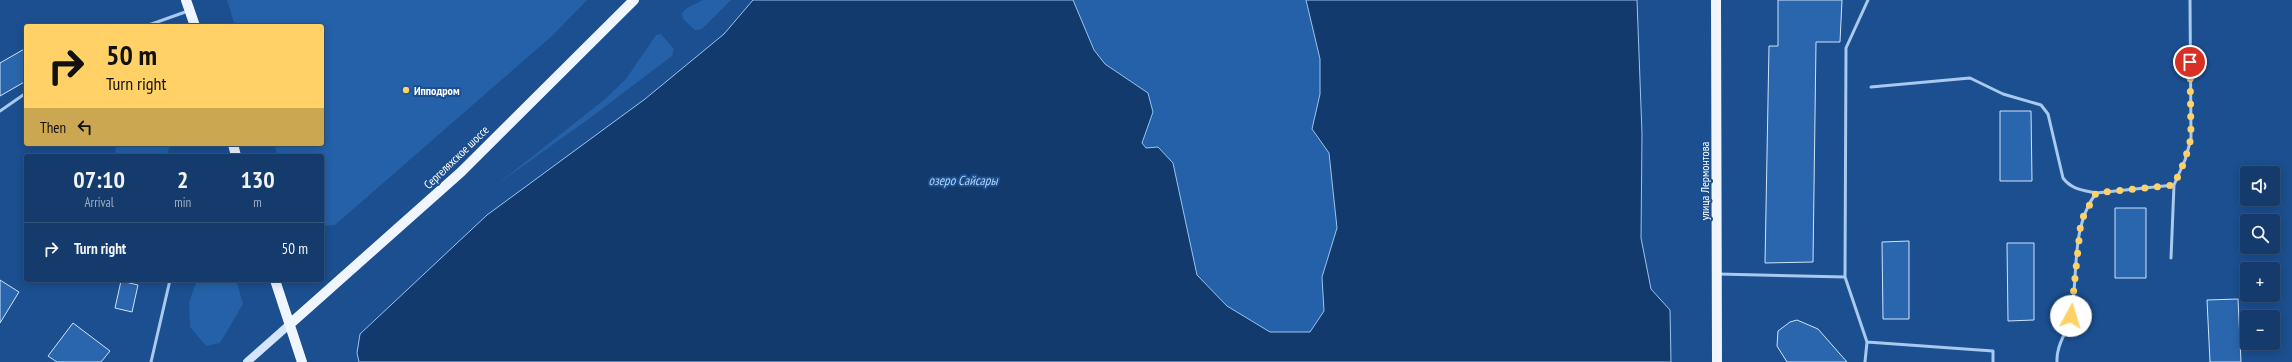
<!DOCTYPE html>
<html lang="en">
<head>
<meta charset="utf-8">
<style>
  :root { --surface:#143b6b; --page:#214673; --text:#f1f3f6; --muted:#9dadc1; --line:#33557e }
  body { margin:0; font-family:"PT Sans Narrow",sans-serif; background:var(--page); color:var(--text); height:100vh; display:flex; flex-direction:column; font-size:15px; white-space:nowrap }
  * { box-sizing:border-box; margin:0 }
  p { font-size:13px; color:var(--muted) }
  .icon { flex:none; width:22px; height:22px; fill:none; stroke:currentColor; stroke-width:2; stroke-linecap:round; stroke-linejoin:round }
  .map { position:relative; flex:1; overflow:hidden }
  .panel { position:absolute; left:24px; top:154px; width:300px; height:128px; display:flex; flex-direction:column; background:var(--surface); border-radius:4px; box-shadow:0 2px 10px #0003,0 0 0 1px var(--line) }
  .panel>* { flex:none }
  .guide { position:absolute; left:24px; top:24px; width:300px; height:122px; border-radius:4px; box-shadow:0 2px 10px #0003,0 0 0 1px var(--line); background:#ffd166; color:#111; overflow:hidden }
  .fabs { position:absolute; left:2240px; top:166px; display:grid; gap:8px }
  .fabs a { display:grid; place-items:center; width:40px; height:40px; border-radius:4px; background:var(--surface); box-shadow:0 2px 10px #0003,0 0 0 1px var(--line); font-size:20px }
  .pin { position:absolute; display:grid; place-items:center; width:34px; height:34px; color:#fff; margin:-17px; border:2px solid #fff; border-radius:50%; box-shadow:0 1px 4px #0007 }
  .me { position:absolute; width:44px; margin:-22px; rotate:6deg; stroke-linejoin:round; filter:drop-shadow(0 0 3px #0008) }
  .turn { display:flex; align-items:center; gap:14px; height:84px; padding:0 16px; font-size:18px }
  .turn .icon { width:52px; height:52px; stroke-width:2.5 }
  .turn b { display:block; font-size:28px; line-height:34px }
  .then { display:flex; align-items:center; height:38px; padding:0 16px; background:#0003; gap:8px; font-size:15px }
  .eta { display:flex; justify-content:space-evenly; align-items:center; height:68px; text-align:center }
  .eta b { font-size:24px; font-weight:700; line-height:28px }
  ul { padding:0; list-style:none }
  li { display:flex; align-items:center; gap:12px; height:52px; padding:0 16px; border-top:1px solid var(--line) }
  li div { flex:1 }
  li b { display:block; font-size:15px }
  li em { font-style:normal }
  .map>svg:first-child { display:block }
</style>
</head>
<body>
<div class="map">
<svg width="2292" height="362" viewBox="0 0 2292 362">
  <rect width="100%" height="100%" fill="#1b4f8f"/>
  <!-- green -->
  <path fill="#2461a8" d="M227 0H587L552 36 335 225 322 226V156H278L274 144H322V26H235Z
    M703 0H731L702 29 695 30 683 19 682 13 687 8Z
    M1073 0H1306L1320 59V94L1312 129 1329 153 1337 228 1322 277 1324 311 1310 332H1270L1227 306 1197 275 1173 163 1146 148 1142 143 1153 112 1148 93 1105 64 1094 50Z
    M661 34 674 49 672 56 590 118 495 186 605 99 626 79 656 35Z
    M116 144H170L167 156H115Z
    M197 280H236L243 304 220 343 206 346 190 327 189 303Z"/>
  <!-- water -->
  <path fill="#123a6d" stroke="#9cc4f0" d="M753 0H1073L1094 50 1105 64 1148 93 1153 112 1142 143 1146 148 1158 147 1173 163 1197 275 1227 306 1270 332H1310L1324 311 1322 277 1337 228 1329 153 1312 129 1320 94V59L1306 0H1637L1642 134 1641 238 1651 289 1670 310 1671 362H359L357 353 360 334 487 215 645 99 724 34Z"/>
  <!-- building -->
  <path fill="#2a66ad" stroke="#cfe3fa" d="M1778 0H1842L1840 42H1816L1813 262 1765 263 1769 46H1778Z
    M26 48V81L0 96V63Z
    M2000 111H2031L2032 181H2000Z
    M2115 208H2146V278H2115Z
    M1909 241V319H1883L1882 242Z
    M2007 243H2034V320L2008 321Z
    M0 280 19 292 0 323Z
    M121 281 138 285 132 312 115 308Z
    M2238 299 2241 362H2210L2207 300Z
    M1797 320 1818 329 1847 362H1787L1777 346 1778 331 1790 322Z
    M73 323 110 351 101 362H57L48 356Z"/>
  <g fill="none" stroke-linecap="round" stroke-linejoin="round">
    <!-- service -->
    <path stroke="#a9c9ee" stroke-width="3" d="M146 26 188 11
      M1871 87 1970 78 2003 94 2041 105 2048 114 2063 178C2071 189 2082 190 2096 193
      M0 111 26 93
      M2171 258 2174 185
      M1718 274 1845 277
      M1867 342 1993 351V362
      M151 362 170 280
      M1865 362 1867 342 1845 277 1846 48 1868 0
      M2057 362C2056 344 2068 332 2071 315 2079 274 2070 229 2096 193L2174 185 2185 160 2191 139 2190 0"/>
    <!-- secondary -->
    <path stroke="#d6e6fa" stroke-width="8" d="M247 362 290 324"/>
    <!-- primary -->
    <path stroke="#f0f6ff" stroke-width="10" d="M186 0 195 26
      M1716 0 1717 362
      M233 144 236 156
      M275 280 302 362
      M290 324 461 172 634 0"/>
  </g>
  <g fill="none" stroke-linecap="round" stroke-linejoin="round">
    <!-- route -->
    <path stroke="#ffd166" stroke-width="7" stroke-dasharray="0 12.6" d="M2071 316 2081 221 2096 193 2174 185 2185 160 2191 138 2190 62"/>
  </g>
  <!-- markers -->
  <circle fill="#ffd166" stroke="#1b4f8f" stroke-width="1.5" cx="406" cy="90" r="4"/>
  <g text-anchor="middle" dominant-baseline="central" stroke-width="4" stroke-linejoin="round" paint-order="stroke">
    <!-- poi labels -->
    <g font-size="12" font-weight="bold" fill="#fff" stroke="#1b4f8f" text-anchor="start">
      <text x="414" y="90">Ипподром</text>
    </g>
    <!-- street labels -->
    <g font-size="12" fill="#fff" stroke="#1b4f8f">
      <text transform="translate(456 157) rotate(-44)">Сергеляхское шоссе</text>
      <text transform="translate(1704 181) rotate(-90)">улица Лермонтова</text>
    </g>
    <!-- water labels -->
    <g font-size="13" font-style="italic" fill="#b5d3f5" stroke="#1b4f8f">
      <text x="963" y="180">озеро Сайсары</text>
    </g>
  </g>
</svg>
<div class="fabs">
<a><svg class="icon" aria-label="sound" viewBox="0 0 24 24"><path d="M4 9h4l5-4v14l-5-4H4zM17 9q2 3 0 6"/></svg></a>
<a><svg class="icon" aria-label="search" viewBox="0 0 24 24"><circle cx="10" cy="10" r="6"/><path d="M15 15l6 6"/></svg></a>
<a>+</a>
<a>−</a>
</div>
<div class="pin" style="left:2190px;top:62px;background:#d93025"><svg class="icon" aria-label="arrive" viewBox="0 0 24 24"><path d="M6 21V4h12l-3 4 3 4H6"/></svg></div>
<svg class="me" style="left:2071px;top:316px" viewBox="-20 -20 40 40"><circle r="19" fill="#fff"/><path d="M0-13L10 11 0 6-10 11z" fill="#ffd166"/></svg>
<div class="guide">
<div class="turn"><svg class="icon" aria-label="right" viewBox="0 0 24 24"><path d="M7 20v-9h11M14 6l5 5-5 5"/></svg><div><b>50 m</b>Turn right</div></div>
<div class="then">Then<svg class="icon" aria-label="left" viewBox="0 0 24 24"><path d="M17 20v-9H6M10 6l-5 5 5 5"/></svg></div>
</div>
<section class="panel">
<div class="eta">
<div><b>07:10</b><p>Arrival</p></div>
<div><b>2</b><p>min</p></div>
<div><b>130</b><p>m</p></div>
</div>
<ul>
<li><svg class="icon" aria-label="right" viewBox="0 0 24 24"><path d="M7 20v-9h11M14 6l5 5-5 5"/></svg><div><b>Turn right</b></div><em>50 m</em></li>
</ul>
</section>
</div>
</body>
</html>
